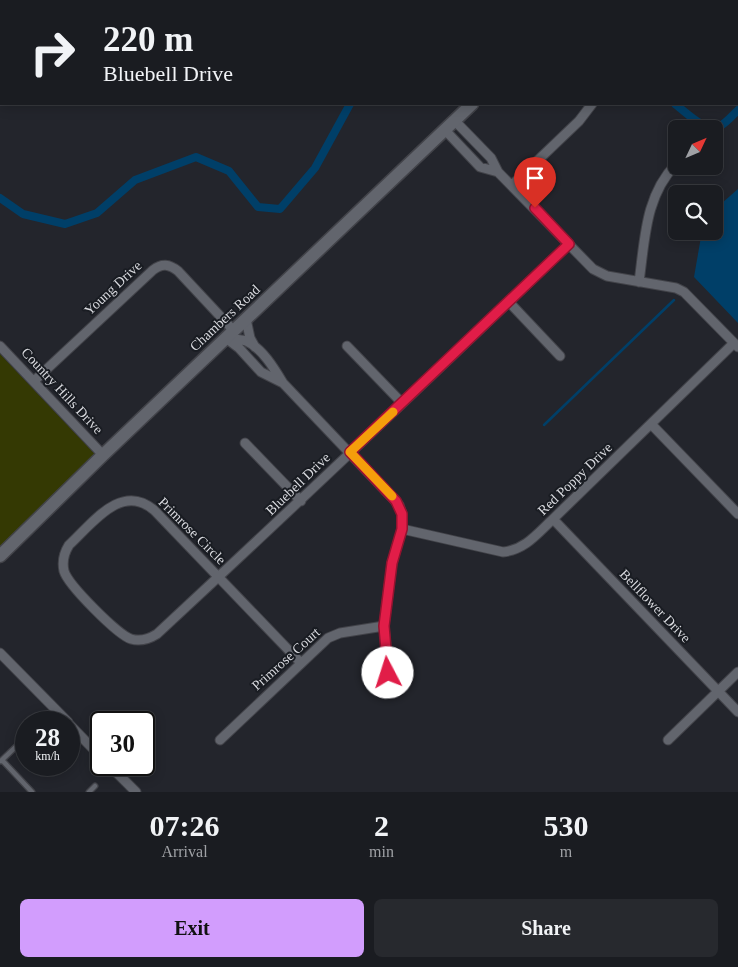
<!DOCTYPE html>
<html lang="en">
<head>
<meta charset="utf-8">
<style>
  :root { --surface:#1a1c21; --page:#27292e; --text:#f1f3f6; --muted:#9fa1a5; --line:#383a3f; --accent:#d29dfd }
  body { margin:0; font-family:"Times New Roman",serif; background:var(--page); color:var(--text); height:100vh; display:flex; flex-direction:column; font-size:19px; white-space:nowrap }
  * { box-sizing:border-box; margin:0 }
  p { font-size:16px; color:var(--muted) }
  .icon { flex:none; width:28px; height:28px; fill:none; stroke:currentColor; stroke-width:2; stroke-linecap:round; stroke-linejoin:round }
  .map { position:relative; height:792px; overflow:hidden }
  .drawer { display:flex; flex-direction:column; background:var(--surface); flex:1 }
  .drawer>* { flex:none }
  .top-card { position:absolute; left:0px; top:0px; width:739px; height:105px; box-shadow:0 2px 12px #0003,0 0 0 1px var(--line); background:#1a1c21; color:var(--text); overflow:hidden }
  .needle { width:32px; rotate:46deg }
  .buttons { position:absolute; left:668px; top:120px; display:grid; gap:10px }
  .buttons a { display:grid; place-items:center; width:55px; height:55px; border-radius:8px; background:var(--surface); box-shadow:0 2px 12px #0003,0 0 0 1px var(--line); font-size:25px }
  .speed { position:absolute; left:15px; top:711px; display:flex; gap:10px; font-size:25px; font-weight:700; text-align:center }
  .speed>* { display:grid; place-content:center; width:65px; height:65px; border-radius:50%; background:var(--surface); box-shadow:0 2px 12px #0003,0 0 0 1px var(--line); line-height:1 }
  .speed small { font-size:12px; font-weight:400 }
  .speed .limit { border:2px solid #111; border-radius:8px; background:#fff; color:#111 }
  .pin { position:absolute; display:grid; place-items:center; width:42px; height:42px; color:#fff; margin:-51px -21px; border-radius:50% 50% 50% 0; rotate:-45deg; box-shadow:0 0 5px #0007 }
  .pin .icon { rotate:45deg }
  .me { position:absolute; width:55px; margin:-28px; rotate:355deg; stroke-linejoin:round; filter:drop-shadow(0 0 4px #0008) }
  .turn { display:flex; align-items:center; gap:18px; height:105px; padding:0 20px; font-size:22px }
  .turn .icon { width:65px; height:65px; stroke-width:2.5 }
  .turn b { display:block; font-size:35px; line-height:42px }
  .eta { display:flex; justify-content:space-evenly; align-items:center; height:85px; text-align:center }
  .eta b { font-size:30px; font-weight:700; line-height:35px }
  .cta { display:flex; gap:10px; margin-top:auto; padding:10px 20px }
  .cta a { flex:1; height:58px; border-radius:8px; background:var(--accent); color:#111; font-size:20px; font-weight:700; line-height:58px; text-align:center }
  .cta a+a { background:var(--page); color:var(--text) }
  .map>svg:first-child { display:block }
</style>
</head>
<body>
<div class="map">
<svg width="738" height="792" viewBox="0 0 738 792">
  <rect width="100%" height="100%" fill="#23252c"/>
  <!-- green -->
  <path fill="#343903" d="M0 354 96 455 0 557Z"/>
  <!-- water -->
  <path fill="#003f68" d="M738 189V323L694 277 702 231H714V210Z"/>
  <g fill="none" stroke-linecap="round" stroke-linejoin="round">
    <!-- stream -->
    <path stroke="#003f68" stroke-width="2.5" d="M544 425 674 300"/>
    <!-- canal -->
    <path stroke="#003f68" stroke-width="8" d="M675 104C686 112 705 133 720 126 726 123 733 115 738 110
      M0 198 23 214 65 224 97 213 135 180 196 157 229 171 258 207 280 209 315 168 350 104"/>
    <defs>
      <path id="lane" d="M2 760 32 792
        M1 761 26 737
        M89 792 95 786"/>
      <path id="street" d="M455 121 491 158 498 172 593 269 607 276 676 288 684 292 738 347
        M445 130 480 167 498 172
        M512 185 579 121 592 104
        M639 282C645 239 645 196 676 164
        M509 302 560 356
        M246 319 250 338 255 347
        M226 339C232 339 240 339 246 341 262 348 274 368 283 383L399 505 402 514V529L392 563 384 626 389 673
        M227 339 239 348 261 372 283 383
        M0 346 103 455
        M347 346 402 403
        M34 381 153 270C162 263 169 264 178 271L234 331
        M651 424 738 514
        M245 443 301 501
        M553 519 738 712
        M402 529 503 552C525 550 538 533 553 519L734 343
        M0 653 68 722
        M301 663 154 510C121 482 92 524 69 545 64 553 62 562 64 571 68 585 118 635 131 639 141 642 149 639 157 634 296 505 433 375 569 244
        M69 724 101 757
        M220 740 328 638 340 633 384 626
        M668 740 738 672
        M109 765 136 792"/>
      <path id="secondary" d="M578 1 579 0
        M0 556 103 455 472 104"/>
    </defs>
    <!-- lane casing -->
    <use href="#lane" stroke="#424349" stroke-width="7"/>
    <!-- street casing -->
    <use href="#street" stroke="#424349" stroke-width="11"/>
    <!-- secondary casing -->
    <use href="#secondary" stroke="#424349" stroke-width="15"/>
    <!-- lane -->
    <use href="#lane" stroke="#62656d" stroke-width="4.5"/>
    <!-- street -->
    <use href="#street" stroke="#62656d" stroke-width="9"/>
    <!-- secondary -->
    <use href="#secondary" stroke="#62656d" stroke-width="12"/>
  </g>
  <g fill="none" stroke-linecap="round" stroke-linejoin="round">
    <defs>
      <path id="route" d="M388 673 384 626 392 563 402 529V514L396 501 350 452 569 244 535 208"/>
    </defs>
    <!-- route casing -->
    <use href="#route" stroke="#92132f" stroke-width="12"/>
    <!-- route -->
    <use href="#route" stroke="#e11d48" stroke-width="9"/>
    <!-- slow -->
    <path stroke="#f59e0b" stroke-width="9" d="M392 496 350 452 393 412"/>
  </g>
  <g text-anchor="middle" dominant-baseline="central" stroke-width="4" stroke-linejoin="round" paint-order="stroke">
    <!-- street labels -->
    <g font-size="14" fill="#dadbe0" stroke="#191c22">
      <text transform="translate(113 288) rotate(-43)">Young Drive</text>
      <text transform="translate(225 318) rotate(-43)">Chambers Road</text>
      <text transform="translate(62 391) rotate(47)">Country Hills Drive</text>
      <text transform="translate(575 479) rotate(-44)">Red Poppy Drive</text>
      <text transform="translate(298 484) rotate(-44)">Bluebell Drive</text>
      <text transform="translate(192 531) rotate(45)">Primrose Circle</text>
      <text transform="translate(655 606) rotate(46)">Bellflower Drive</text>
      <text transform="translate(286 659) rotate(-42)">Primrose Court</text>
    </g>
  </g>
</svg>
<div class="buttons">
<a><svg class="needle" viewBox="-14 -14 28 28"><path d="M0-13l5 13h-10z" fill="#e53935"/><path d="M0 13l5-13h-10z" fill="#9fa1a5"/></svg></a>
<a><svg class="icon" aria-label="search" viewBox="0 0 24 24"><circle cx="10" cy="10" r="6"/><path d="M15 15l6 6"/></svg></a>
</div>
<div class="speed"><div>28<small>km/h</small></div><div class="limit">30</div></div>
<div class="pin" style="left:535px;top:208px;background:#d93025"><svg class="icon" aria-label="arrive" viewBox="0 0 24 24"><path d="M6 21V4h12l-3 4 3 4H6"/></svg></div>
<svg class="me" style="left:388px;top:673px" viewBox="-20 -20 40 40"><circle r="19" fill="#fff"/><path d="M0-13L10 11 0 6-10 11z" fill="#e11d48"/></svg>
<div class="top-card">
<div class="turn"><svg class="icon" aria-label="right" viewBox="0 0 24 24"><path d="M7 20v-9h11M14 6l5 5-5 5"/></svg><div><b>220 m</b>Bluebell Drive</div></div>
</div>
</div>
<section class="drawer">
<div class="eta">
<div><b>07:26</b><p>Arrival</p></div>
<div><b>2</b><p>min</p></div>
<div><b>530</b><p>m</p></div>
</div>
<div class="cta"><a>Exit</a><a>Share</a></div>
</section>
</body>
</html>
